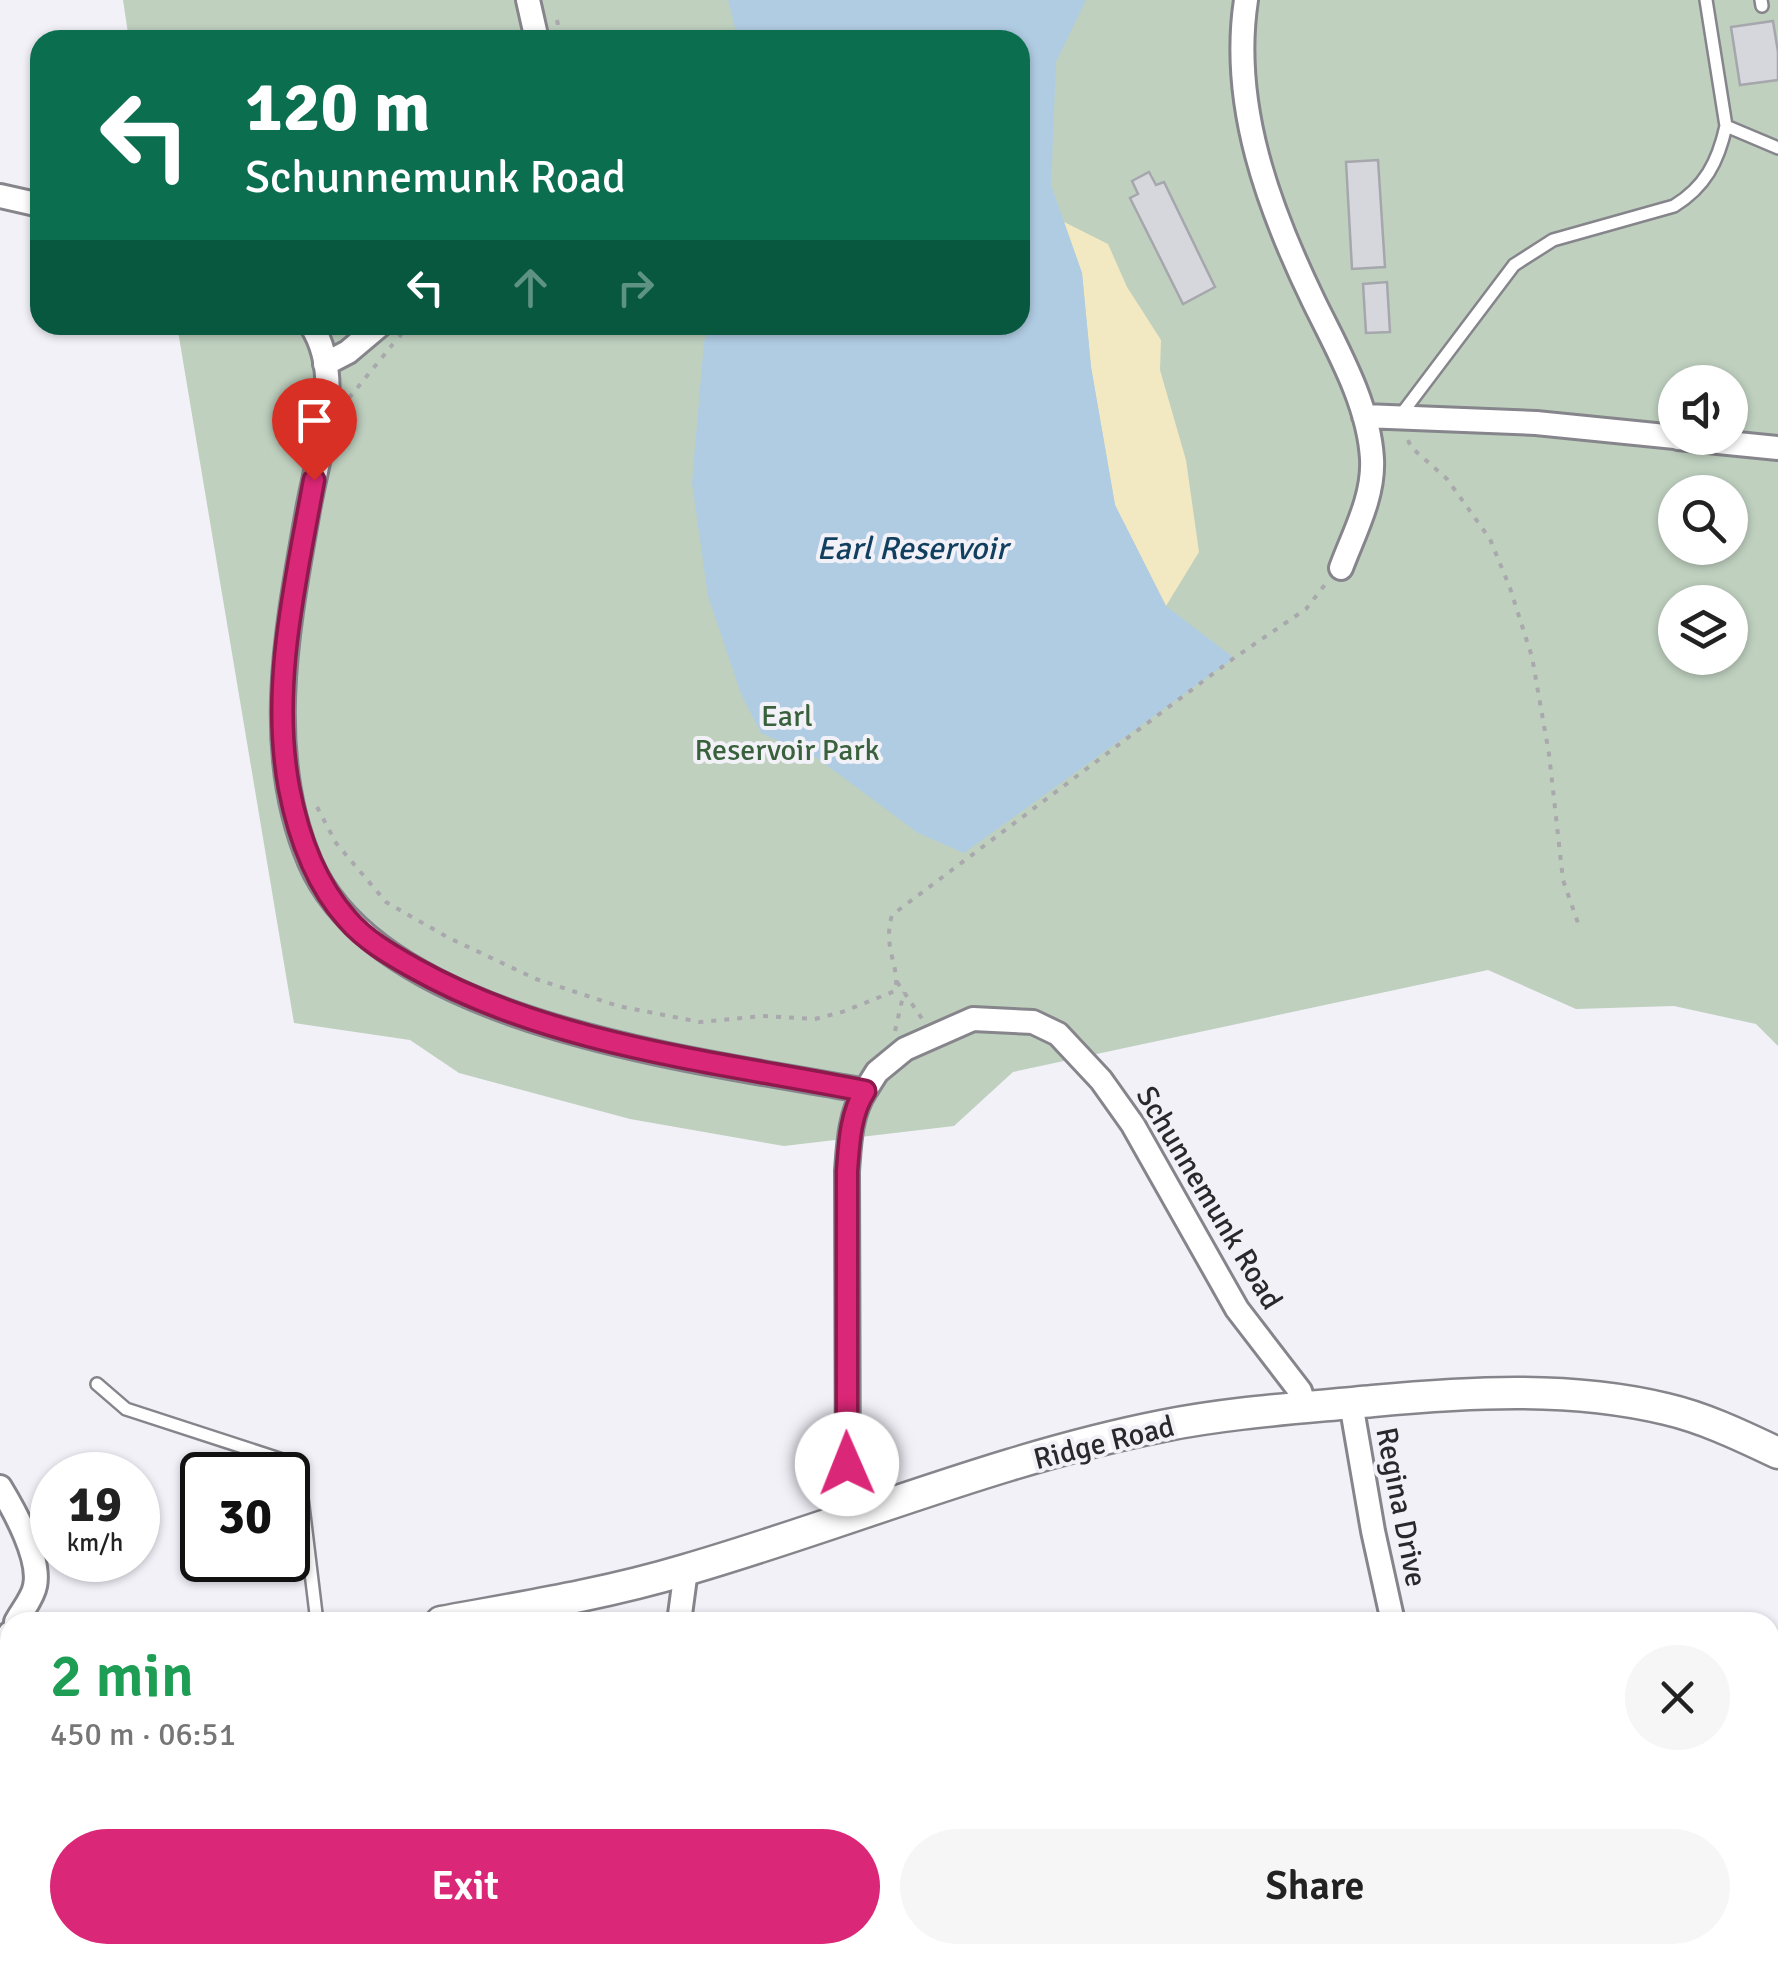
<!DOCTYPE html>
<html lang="en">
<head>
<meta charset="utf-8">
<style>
  :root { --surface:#fff; --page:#f6f6f6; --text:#222; --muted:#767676; --accent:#db2777 }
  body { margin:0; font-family:Signika,sans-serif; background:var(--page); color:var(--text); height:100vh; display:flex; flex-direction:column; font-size:38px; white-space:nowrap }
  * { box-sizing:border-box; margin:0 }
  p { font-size:32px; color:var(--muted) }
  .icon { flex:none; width:55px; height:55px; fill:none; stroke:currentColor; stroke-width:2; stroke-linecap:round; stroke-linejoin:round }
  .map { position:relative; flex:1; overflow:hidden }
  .details { position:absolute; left:0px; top:1612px; width:1780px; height:352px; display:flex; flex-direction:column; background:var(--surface); border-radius:30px 30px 0 0; box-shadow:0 2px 8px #0004 }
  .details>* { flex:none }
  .banner { position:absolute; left:30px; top:30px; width:1000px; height:305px; border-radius:30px; box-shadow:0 2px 8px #0004; background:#0b6e4f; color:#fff; overflow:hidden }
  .fabs { position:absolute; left:1658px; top:365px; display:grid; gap:20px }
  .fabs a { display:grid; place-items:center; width:90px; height:90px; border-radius:50%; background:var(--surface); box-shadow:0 2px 8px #0004; font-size:50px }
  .speed { position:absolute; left:30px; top:1452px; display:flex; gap:20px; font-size:50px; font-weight:700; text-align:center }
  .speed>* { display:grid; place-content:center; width:130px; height:130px; border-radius:50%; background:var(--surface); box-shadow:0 2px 8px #0004; line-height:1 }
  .speed small { font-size:25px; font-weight:400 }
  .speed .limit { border:5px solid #111; border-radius:15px; background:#fff; color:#111 }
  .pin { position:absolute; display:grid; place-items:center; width:85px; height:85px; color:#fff; margin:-102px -42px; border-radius:50% 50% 50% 0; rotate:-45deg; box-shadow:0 0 10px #0007 }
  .pin .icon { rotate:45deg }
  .me { position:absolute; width:110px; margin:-55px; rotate:359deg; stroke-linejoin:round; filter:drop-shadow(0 0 8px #0008) }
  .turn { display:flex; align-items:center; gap:35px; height:210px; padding:0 50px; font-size:45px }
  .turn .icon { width:130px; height:130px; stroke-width:2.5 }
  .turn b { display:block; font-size:70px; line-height:85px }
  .lanes { display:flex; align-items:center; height:95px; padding:0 50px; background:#0003; justify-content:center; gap:50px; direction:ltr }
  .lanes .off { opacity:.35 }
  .round { display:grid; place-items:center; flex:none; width:105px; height:105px; border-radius:52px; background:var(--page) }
  .head { display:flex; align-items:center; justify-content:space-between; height:170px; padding:0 50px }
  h1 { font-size:60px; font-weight:600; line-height:75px; color:#1e9e55 }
  .action { display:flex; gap:20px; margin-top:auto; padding:20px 50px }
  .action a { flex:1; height:115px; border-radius:60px; background:var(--accent); color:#fff; font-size:40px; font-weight:600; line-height:115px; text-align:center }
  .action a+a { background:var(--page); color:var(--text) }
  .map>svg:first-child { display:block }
</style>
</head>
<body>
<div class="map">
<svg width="1778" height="1963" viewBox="0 0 1778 1963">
  <rect width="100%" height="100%" fill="#f2f1f8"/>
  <!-- green -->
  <path fill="#bfd0bf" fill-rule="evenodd" d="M123 0H1778V1046L1756 1024 1674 1006 1576 1009 1488 970 1013 1072 954 1126 784 1146 630 1119 459 1073 410 1040 294 1023 177 325H1020V40H129ZM1675 382H1730V438H1675ZM1675 492H1730V548H1675ZM1675 602H1730V658H1675Z"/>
  <!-- sand -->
  <path fill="#f2e9c3" d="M1064 222 1108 244 1127 287 1161 340 1160 370 1186 460 1199 552 1166 606 1115 505 1091 367 1082 273Z"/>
  <!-- water -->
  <path fill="#b0cce3" d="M728 0H1086L1056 62 1051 185 1082 273 1091 367 1115 505 1166 606 1234 658 964 853 918 833 817 758 761 733 741 694 708 596 692 483 704 342 710 325H1020V40H738Z"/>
  <!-- building -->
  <path fill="#d6d6dd" stroke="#a6a7ad" stroke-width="2.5" d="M1773 21 1778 52V80L1740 85 1731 27Z
    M1378 160 1385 267 1352 269 1346 162Z
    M1149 172 1156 185 1164 182 1215 287 1183 304 1130 198 1138 194 1132 181Z
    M1387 282 1390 332 1366 333 1363 284Z"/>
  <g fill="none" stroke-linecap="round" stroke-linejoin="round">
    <defs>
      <path id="service" d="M1706 0 1726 126 1778 148
        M1761 0 1762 6
        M1400 416 1514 265 1553 240 1674 206C1705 187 1718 162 1726 126
        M97 1384 126 1409 298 1465 317 1622"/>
      <path id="minor" d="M528 0 537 40
        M1246 0C1230 105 1269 209 1314 302 1337 349 1369 404 1372 459 1374 497 1354 533 1341 568
        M0 196 40 205
        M311 325C345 377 318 454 308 510 288 624 262 750 310 862 381 1027 708 1061 865 1091L877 1072 905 1049 973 1019 1033 1022 1058 1034 1101 1080 1133 1125 1237 1309 1300 1391 1305 1407
        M325 364 348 352 380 325
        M1364 416 1536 423 1675 437
        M1678 438 1778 448
        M1351 1403 1373 1531 1393 1622
        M0 1487C14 1510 41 1558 35 1586 33 1598 21 1612 16 1622
        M848 1518 847 1171C849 1144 850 1114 865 1091
        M679 1622 686 1570
        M0 1651 10 1633
        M1770 1895 1778 1898
        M1023 1955 1025 1963
        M1461 1955 1463 1963
        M633 1963 634 1955"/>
      <path id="tertiary" d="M441 1622C523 1607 605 1594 685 1570 844 1524 1000 1458 1162 1426 1232 1412 1302 1408 1373 1401 1470 1392 1570 1386 1666 1409 1705 1418 1742 1436 1778 1453
        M0 1710 10 1707"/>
    </defs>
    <!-- service casing -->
    <use href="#service" stroke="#85858b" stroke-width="16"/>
    <!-- minor casing -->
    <use href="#minor" stroke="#85858b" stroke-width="28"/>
    <!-- tertiary casing -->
    <use href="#tertiary" stroke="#85858b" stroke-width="35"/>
    <!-- path -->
    <path stroke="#a9a8ad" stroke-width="4" stroke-dasharray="5 8" stroke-linecap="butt" d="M557 20 561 40
      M399 337 409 325
      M349 398 393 344
      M1408 440 1411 447 1447 479 1490 539 1510 588 1532 657 1549 754 1563 880 1578 923
      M317 807 336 843 386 902 447 937 536 979 618 1006 700 1022 763 1016 815 1019 842 1012 895 991C901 967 882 949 892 915L1234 658 1306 609 1327 582
      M897 982 923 1020
      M895 1031 904 992"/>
    <!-- service -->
    <use href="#service" stroke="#fff" stroke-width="11"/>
    <!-- minor -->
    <use href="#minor" stroke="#fff" stroke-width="22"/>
    <!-- tertiary -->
    <use href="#tertiary" stroke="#fff" stroke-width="30"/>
  </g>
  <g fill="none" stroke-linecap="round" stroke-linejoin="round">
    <defs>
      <path id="route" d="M314 480C296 580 270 686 289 788 298 835 315 883 347 919 365 940 389 954 414 968 551 1045 713 1061 865 1091 850 1114 849 1145 847 1171V1464"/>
    </defs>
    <!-- route casing -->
    <use href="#route" stroke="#8e194d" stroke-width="25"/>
    <!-- route -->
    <use href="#route" stroke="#db2777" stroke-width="18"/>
  </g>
  <g text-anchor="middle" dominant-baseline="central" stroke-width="8" stroke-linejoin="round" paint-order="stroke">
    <!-- park labels -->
    <g font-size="30" fill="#39613c" stroke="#f2f1f8">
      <text x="787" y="716">Earl<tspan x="787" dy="34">Reservoir Park</tspan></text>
    </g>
    <!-- street labels -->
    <g font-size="30" fill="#29292b" stroke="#f2f1f8">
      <text transform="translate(1209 1198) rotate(59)">Schunnemunk Road</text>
      <text transform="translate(1104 1443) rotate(-14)">Ridge Road</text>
      <text transform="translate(1401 1507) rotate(79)">Regina Drive</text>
    </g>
    <!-- water labels -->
    <g font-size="32" font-style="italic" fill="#113f5f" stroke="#f2f1f8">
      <text x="912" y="548">Earl Reservoir</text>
    </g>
  </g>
</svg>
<div class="fabs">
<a><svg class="icon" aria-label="sound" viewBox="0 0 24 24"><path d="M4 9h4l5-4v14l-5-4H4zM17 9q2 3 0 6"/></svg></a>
<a><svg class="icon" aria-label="search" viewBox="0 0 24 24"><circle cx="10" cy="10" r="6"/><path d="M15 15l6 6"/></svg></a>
<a><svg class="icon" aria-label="layers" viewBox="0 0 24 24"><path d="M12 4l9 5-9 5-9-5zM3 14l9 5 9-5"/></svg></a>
</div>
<div class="speed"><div>19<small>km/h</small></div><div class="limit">30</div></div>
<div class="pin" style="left:314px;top:480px;background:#d93025"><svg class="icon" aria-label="arrive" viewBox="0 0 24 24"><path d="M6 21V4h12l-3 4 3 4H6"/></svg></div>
<svg class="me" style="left:847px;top:1464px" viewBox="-20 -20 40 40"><circle r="19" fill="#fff"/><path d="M0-13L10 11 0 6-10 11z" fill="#db2777"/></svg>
<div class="banner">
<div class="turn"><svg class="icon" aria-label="left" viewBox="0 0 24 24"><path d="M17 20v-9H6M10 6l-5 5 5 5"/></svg><div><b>120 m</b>Schunnemunk Road</div></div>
<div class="lanes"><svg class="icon" aria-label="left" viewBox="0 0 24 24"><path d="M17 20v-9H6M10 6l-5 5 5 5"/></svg><svg class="icon off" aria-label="ahead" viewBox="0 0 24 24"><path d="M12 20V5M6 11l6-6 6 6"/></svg><svg class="icon off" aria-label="right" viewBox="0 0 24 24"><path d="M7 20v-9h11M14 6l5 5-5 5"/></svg></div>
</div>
<section class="details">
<div class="head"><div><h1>2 min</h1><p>450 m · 06:51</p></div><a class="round"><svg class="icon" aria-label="close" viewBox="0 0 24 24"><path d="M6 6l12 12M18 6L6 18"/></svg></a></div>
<div class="action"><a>Exit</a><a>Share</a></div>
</section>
</div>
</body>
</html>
